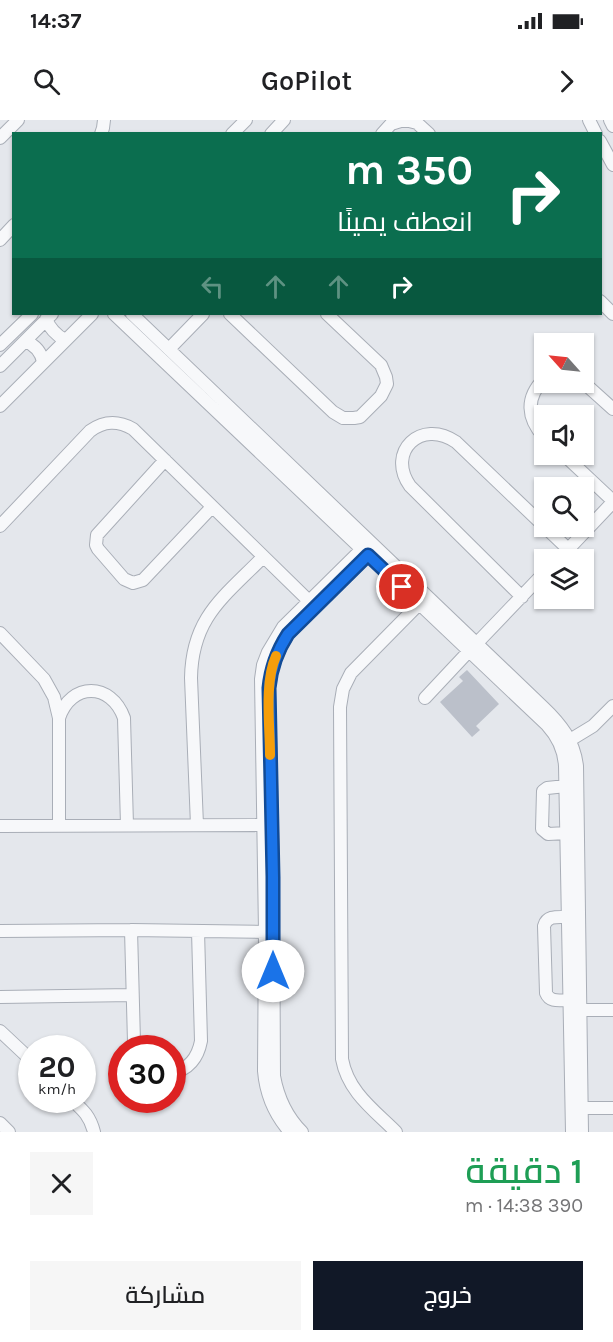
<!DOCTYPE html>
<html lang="ar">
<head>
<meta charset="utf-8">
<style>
  :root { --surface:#fff; --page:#f6f6f6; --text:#202124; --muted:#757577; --accent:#111827 }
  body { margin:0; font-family:Karla,Cairo,sans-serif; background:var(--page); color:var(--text); direction:rtl; height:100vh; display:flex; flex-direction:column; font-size:22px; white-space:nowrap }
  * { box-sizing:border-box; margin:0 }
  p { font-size:20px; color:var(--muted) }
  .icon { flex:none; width:33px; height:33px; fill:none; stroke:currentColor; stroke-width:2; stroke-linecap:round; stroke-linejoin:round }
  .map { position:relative; height:1012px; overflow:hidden; direction:ltr }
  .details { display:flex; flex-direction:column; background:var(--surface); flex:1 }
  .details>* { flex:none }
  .top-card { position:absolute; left:12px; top:12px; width:590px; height:183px; border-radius:0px; box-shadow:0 2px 4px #0004; direction:rtl; background:#0b6e4f; color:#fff; overflow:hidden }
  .needle { width:39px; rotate:297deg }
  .controls { position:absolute; left:534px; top:213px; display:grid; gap:12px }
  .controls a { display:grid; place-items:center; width:60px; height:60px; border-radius:0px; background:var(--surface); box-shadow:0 2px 4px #0004; font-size:30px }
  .speed { position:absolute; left:18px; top:915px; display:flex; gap:12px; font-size:30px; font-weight:700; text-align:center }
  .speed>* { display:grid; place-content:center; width:78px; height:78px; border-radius:50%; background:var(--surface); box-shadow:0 2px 4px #0004; line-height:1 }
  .speed small { font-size:15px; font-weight:400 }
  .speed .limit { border:9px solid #d22; background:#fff; color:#111 }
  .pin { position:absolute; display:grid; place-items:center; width:51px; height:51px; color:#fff; margin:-26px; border:3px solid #fff; border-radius:50%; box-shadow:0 2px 6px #0007 }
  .me { position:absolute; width:66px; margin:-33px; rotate:0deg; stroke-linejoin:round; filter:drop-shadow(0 0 4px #0008) }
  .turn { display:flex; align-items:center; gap:21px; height:126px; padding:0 30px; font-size:27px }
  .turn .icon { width:78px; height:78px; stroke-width:2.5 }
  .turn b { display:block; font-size:42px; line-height:51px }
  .lanes { display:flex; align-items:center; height:57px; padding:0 30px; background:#0003; justify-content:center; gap:30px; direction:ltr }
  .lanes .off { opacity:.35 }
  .round { display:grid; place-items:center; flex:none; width:63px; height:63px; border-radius:0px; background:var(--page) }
  .head { display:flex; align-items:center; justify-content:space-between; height:102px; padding:0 30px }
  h1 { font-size:36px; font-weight:600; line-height:45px; color:#1e9e55 }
  .button { display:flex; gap:12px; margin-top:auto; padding:12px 30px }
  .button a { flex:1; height:69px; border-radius:0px; background:var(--accent); color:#fff; font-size:24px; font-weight:600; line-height:69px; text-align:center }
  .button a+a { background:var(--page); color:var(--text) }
  .status { display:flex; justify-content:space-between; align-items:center; height:42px; padding:0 30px; background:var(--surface); direction:ltr }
  .status svg { height:16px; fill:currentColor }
  header { display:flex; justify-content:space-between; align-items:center; height:78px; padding:0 30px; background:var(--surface); font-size:27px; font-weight:600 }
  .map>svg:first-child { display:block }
</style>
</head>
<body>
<div class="status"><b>14:37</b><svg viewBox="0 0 49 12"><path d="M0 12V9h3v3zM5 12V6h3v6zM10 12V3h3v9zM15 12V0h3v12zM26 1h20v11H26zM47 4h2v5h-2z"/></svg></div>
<header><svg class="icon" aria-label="forward" viewBox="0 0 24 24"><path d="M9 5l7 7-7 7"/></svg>GoPilot<svg class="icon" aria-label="search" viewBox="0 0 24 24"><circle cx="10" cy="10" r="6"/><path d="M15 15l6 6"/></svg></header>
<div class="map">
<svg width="613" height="1012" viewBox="0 0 613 1012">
  <rect width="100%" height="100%" fill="#e4e7ec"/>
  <!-- building -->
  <path fill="#bbc0ca" d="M467 550 499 584 476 606 480 610 472 617 440 582 463 561 459 557Z"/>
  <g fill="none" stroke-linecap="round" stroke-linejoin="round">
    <defs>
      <path id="minor" d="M405 0 417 3 429 14
        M589 0 596 14
        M610 0 613 6
        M101 14 103 8 104 0
        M232 14 246 0
        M271 14 284 0
        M382 14 391 4 404 0
        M0 18 18 0
        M600 21 613 45
        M0 120 14 105
        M600 181 613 194
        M114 194 547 605C558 617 564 629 565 646L572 1012
        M132 194 543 587C561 604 574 621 577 646L582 1012
        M230 194 333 292 343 298H354L360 297 381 276 387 264 386 257 381 245 327 194
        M46 199C50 209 56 215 65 220
        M25 221C35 225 41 231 43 242
        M0 225 32 194
        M169 229 203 194
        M0 246 52 194
        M544 259C525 278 527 298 544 317
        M583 262 613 289
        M0 286 92 194
        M563 334 613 381
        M165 340 97 415 96 425 98 429 124 459 133 463 143 460 212 387
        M0 406 90 311C104 301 117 300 133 309L309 481
        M558 440 613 382
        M522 477 410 366C386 332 421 298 456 322L568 429
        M0 513 44 559 54 577 59 598V706
        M477 523 544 453
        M425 578 469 531
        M59 598C71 562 111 562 124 598L127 705
        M570 620 593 606 613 586
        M566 666 547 668 543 671 542 709 548 714 567 713
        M197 705 191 558C192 497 224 477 263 437
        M0 706 263 705
        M568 797C558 797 547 795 544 806L546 873C550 883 560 880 570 880
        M131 810 134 922 135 928
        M0 811 131 810 265 812
        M0 877 132 875
        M581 890H613
        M0 911 32 941
        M172 953C190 949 198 937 201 921L198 811
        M72 980C83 990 90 996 94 1012
        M582 988H613
        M0 1003 9 1012
        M290 1012C274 994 266 975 264 951L265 812 261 559 263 545 268 532 283 507 362 429
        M302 1012C286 996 278 978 274 956L273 757 269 568C271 547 277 531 288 514L368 435
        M396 1012C374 990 348 972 342 939L340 587 343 569 351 553 419 484"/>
    </defs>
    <!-- minor casing -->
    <use href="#minor" stroke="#a9aeb7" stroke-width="14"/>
    <!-- minor -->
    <use href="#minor" stroke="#f7f8fa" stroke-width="12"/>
  </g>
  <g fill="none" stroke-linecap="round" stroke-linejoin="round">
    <defs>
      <path id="route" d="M273 851V757L269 568C271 547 277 531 288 514L368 435 402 467"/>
    </defs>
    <!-- route casing -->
    <use href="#route" stroke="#114b97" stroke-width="15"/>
    <!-- route -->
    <use href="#route" stroke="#1a73e8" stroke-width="10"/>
    <!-- slow -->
    <path stroke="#f59e0b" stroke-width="10" d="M270 635C270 606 264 563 276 536"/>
  </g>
</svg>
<div class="controls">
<a><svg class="needle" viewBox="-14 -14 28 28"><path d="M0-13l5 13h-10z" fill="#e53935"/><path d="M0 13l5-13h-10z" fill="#757577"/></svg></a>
<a><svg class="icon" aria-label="sound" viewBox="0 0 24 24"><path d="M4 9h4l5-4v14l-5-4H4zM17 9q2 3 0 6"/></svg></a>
<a><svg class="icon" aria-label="search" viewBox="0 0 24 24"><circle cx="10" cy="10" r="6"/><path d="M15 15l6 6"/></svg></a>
<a><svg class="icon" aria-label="layers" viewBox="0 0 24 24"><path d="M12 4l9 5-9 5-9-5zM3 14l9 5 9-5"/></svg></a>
</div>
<div class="speed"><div>20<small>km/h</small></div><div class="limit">30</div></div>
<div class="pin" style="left:402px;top:467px;background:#d93025"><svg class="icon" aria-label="arrive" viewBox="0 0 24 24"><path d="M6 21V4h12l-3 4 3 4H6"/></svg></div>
<svg class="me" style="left:273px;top:851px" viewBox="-20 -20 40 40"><circle r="19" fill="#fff"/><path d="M0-13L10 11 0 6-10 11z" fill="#1a73e8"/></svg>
<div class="top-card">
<div class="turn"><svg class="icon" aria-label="right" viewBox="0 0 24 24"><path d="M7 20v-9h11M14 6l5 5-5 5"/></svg><div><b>350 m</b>انعطف يمينًا</div></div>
<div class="lanes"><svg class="icon off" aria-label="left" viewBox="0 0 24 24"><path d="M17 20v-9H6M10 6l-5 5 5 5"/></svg><svg class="icon off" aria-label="ahead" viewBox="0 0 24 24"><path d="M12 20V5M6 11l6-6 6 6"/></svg><svg class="icon off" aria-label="ahead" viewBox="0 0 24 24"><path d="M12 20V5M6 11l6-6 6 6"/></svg><svg class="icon" aria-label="right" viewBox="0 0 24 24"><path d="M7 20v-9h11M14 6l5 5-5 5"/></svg></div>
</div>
</div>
<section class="details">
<div class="head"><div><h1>1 دقيقة</h1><p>390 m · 14:38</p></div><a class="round"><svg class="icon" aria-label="close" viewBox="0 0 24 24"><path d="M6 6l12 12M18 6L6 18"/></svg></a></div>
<div class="button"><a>خروج</a><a>مشاركة</a></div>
</section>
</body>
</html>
